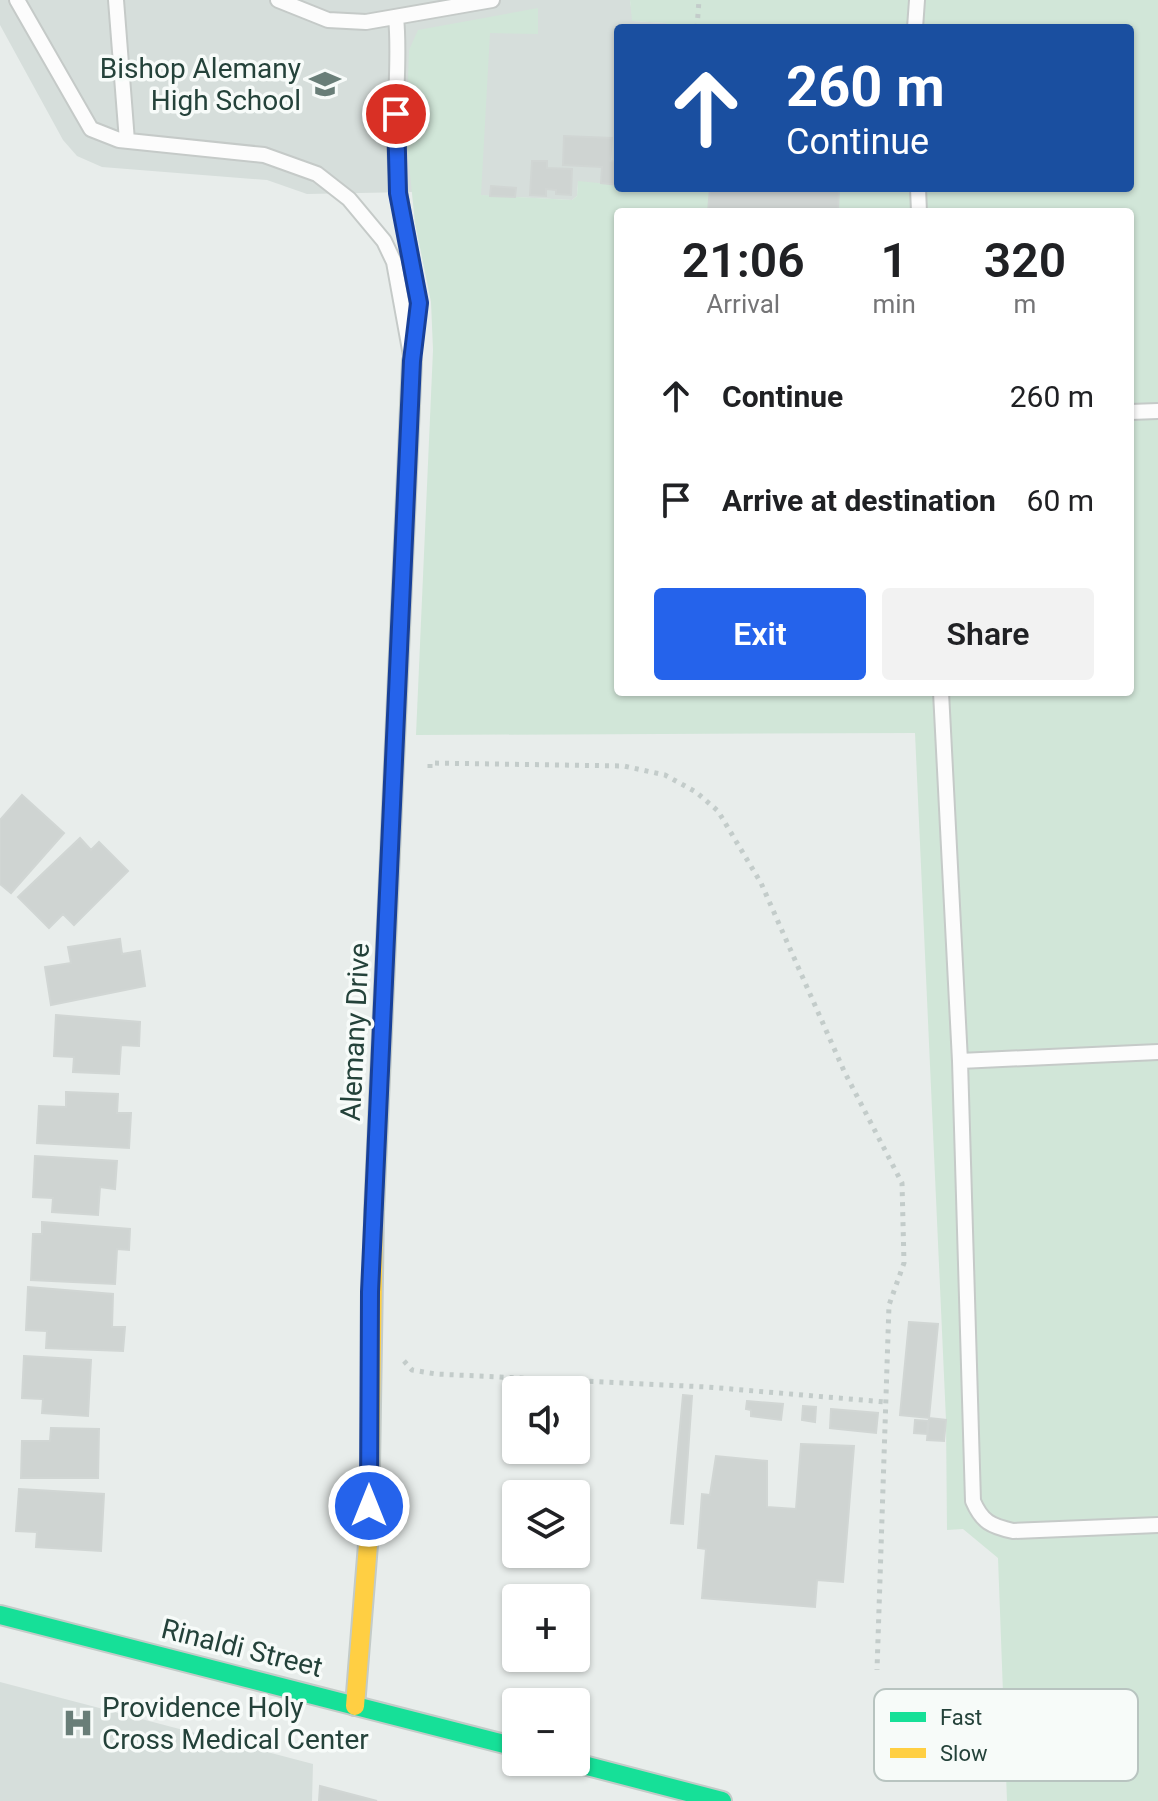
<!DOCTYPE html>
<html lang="en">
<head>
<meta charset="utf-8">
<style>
  :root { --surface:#fff; --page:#f2f2f2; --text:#202124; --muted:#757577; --accent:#2563eb }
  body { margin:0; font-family:Roboto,sans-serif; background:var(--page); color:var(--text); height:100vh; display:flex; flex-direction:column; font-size:30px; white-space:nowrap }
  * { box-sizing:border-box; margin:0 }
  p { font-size:26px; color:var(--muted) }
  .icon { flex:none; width:44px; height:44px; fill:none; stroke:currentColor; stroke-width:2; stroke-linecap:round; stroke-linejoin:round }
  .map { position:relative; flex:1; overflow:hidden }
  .drawer { position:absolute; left:614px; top:208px; width:520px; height:488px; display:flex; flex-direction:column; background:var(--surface); border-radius:8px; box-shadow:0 2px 6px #0004 }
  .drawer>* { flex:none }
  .hud { position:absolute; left:614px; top:24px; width:520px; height:168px; border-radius:8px; box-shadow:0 2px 6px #0004; background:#1a4fa0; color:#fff; overflow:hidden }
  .fabs { position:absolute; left:502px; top:1376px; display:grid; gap:16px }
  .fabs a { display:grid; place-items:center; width:88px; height:88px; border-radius:8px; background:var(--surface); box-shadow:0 2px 6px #0004; font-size:40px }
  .pin { position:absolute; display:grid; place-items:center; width:68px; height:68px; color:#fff; margin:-34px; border:4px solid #fff; border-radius:50%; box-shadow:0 2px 8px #0007 }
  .me { position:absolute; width:88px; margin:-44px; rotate:0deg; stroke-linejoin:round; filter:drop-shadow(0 0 6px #0008) }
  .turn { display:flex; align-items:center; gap:28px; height:168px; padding:0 40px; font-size:36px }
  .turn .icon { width:104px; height:104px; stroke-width:2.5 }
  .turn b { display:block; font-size:56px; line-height:68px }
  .eta { display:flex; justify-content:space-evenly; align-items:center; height:136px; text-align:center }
  .eta b { font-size:48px; font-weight:600; line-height:56px }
  .cta { display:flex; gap:16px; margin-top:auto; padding:16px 40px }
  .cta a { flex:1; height:92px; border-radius:8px; background:var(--accent); color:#fff; font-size:32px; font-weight:600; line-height:92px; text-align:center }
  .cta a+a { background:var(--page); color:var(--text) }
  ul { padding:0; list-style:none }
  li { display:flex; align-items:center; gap:24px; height:104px; padding:0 40px }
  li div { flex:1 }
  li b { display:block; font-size:30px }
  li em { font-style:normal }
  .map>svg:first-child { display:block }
</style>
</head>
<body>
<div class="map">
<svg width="1158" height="1801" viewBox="0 0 1158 1801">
  <rect width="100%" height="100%" fill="#e8edeb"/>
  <!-- built -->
  <path fill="#d6dedb" d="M0 0H630L633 21 667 23 666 28H618V185L578 182 577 196 572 200 411 192 307 194 267 180 102 167 77 156 63 140 0 25Z
    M0 1682 313 1764 312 1801H0Z"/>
  <!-- green -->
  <path fill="#d1e6d8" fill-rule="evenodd" d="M630 0H1158V1801H1007L998 1558 963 1529 947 1530 946 1420 915 733 416 735 433 350 431 302 415 223 406 135 409 50 418 30 538 8V34L490 33 481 195 572 200 577 196 578 181 618 185V188H1130V28H666V23L632 21ZM618 212H1130V692H618Z"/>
  <!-- building -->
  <path fill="#cfd4d2" stroke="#d1d6d4" stroke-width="2" d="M564 136 612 138 610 161 618 162V185L601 183 602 167 563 165Z
    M532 161H547V168L572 169 571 195 556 194V190L546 189V196L530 195Z
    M491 186 516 188 515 197 490 196Z
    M710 188H839L838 212H708Z
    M22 795 64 833 11 893 0 884V820Z
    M80 838 91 850 99 842 128 871 74 925 63 914 49 928 18 897Z
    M120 939 122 954 140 951 145 986 51 1005 45 967 71 963 68 947Z
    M56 1015 140 1022 139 1046 121 1045 119 1074 73 1072 74 1057 54 1056Z
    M66 1092 118 1094 117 1113H131L129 1148 37 1143 39 1106 66 1107Z
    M35 1156 117 1161 115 1189 100 1187 98 1215 52 1212 53 1198 33 1197Z
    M42 1222 130 1229 129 1250 117 1249 115 1284 31 1280 33 1234H42Z
    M28 1287 113 1294 112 1327H125L123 1351 46 1348 47 1331 26 1330Z
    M909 1322 938 1324 929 1418 900 1415Z
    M24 1356 91 1360 88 1416 42 1413 43 1399 22 1398Z
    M683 1395 692 1396 683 1524 671 1523Z
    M747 1401 783 1404 781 1420 751 1416V1410L746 1409Z
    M803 1406 816 1407 815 1422 802 1420Z
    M831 1409 878 1413 876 1433 830 1428Z
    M929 1418 946 1420 944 1441 927 1440Z
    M915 1420 928 1421 927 1434 914 1433Z
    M51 1428 99 1429 98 1478H21L22 1441H50Z
    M801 1444 854 1446 843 1582 817 1580 815 1607 702 1598 706 1549 698 1548 702 1494 710 1495 716 1456 767 1461V1507L796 1509Z
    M19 1489 104 1494 101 1551 36 1547 37 1532 16 1531Z
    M320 1786 377 1801H319Z"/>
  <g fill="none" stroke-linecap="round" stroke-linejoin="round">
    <defs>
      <path id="lane" d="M17 0 91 129 119 140 264 155 317 174 349 199 384 241 394 262 412 361
        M116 0 127 141
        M278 0 328 20 366 22 492 0
        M396 17C401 67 392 116 396 165 401 230 425 282 414 349
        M915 28 917 0
        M918 188 919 212
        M1130 412 1158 411
        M941 692 960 1061 973 1501C982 1522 991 1526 1013 1531L1158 1525
        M960 1061 1158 1052"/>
      <path id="fast" d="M374 1212 412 361
        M0 1615 516 1747
        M572 1762 722 1801"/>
      <path id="slow" d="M355 1706 369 1532 374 1212"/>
    </defs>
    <!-- lane casing -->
    <use href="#lane" stroke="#c5cac8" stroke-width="18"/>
    <!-- fast casing -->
    <use href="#fast" stroke="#c3cbc8" stroke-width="22"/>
    <!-- slow casing -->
    <use href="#slow" stroke="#c3cbc8" stroke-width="22"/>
    <!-- path -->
    <path stroke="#c3ccca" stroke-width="5" stroke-dasharray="4 6" stroke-linecap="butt" d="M697 28 699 0
      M430 768V763L624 766 665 775 696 792 718 811 761 883 844 1071 902 1183 904 1263 889 1305 877 1670
      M404 1361 412 1370 436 1374 707 1387 886 1402"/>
    <!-- lane -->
    <use href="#lane" stroke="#fcfcfc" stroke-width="14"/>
    <!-- fast -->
    <use href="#fast" stroke="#16e098" stroke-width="18"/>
    <!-- slow -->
    <use href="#slow" stroke="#ffcf43" stroke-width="18"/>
  </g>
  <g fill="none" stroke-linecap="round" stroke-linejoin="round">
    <defs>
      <path id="route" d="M369 1506 370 1292 412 361 419 303 398 193 396 114"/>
    </defs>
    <!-- route casing -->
    <use href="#route" stroke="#184099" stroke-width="20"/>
    <!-- route -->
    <use href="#route" stroke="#2563eb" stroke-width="14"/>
  </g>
  <!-- icons -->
  <defs>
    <symbol id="school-bare" viewBox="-9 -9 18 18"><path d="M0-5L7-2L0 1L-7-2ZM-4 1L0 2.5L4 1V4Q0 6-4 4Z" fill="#697e78" stroke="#f7fbf9" stroke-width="2.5" paint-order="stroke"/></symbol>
    <symbol id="hospital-bare" viewBox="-9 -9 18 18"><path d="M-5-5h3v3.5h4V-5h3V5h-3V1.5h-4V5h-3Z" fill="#697e78" stroke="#f7fbf9" stroke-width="2.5" paint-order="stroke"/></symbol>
  </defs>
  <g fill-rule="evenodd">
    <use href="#school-bare" x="303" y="62" width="44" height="44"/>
    <use href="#hospital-bare" x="56" y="1701" width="44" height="44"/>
  </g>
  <g text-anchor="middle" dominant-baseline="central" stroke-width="7" stroke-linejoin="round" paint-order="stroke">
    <!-- poi labels -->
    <g font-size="28" fill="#24423a" stroke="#f7fbf9" text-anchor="end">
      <text x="301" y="68">Bishop Alemany<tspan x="301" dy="32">High School</tspan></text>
      <text x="102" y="1707" text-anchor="start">Providence Holy<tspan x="102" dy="32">Cross Medical Center</tspan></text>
    </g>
    <!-- street labels -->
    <g font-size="28" fill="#24423a" stroke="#f7fbf9">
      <text transform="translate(355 1032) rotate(-87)">Alemany Drive</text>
      <text transform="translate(242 1648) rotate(14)">Rinaldi Street</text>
    </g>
  </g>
  <!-- legend -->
  <rect x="874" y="1689" width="264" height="92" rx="12" fill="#f7fbf9" stroke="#b8c4c0" stroke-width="2"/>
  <rect x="890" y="1712" width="36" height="10" fill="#16e098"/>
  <rect x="890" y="1748" width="36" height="10" fill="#ffcf43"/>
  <g font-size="22" fill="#24423a">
    <text x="940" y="1725">Fast</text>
    <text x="940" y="1761">Slow</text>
  </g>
</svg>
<div class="fabs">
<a><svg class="icon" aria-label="sound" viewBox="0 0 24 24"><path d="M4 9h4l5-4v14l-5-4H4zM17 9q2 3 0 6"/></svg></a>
<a><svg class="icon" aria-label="layers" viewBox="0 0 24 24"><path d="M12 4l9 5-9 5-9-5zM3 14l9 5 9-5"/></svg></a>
<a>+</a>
<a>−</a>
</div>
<div class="pin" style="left:396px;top:114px;background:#d93025"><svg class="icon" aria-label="arrive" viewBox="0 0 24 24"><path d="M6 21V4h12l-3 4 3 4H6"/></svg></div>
<svg class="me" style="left:369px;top:1506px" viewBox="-20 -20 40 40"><circle r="17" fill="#2563eb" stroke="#fff" stroke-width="3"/><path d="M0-11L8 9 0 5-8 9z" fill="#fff"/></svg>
<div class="hud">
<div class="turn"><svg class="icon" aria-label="ahead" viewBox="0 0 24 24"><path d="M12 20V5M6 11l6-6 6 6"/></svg><div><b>260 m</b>Continue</div></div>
</div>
<section class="drawer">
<div class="eta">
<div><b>21:06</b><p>Arrival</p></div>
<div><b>1</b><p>min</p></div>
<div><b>320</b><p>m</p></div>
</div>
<ul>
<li><svg class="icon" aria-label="ahead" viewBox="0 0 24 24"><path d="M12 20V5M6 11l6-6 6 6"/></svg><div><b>Continue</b></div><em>260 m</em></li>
<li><svg class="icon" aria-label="arrive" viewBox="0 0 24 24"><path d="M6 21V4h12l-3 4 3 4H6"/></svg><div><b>Arrive at destination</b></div><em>60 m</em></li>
</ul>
<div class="cta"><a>Exit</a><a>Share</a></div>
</section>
</div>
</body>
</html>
